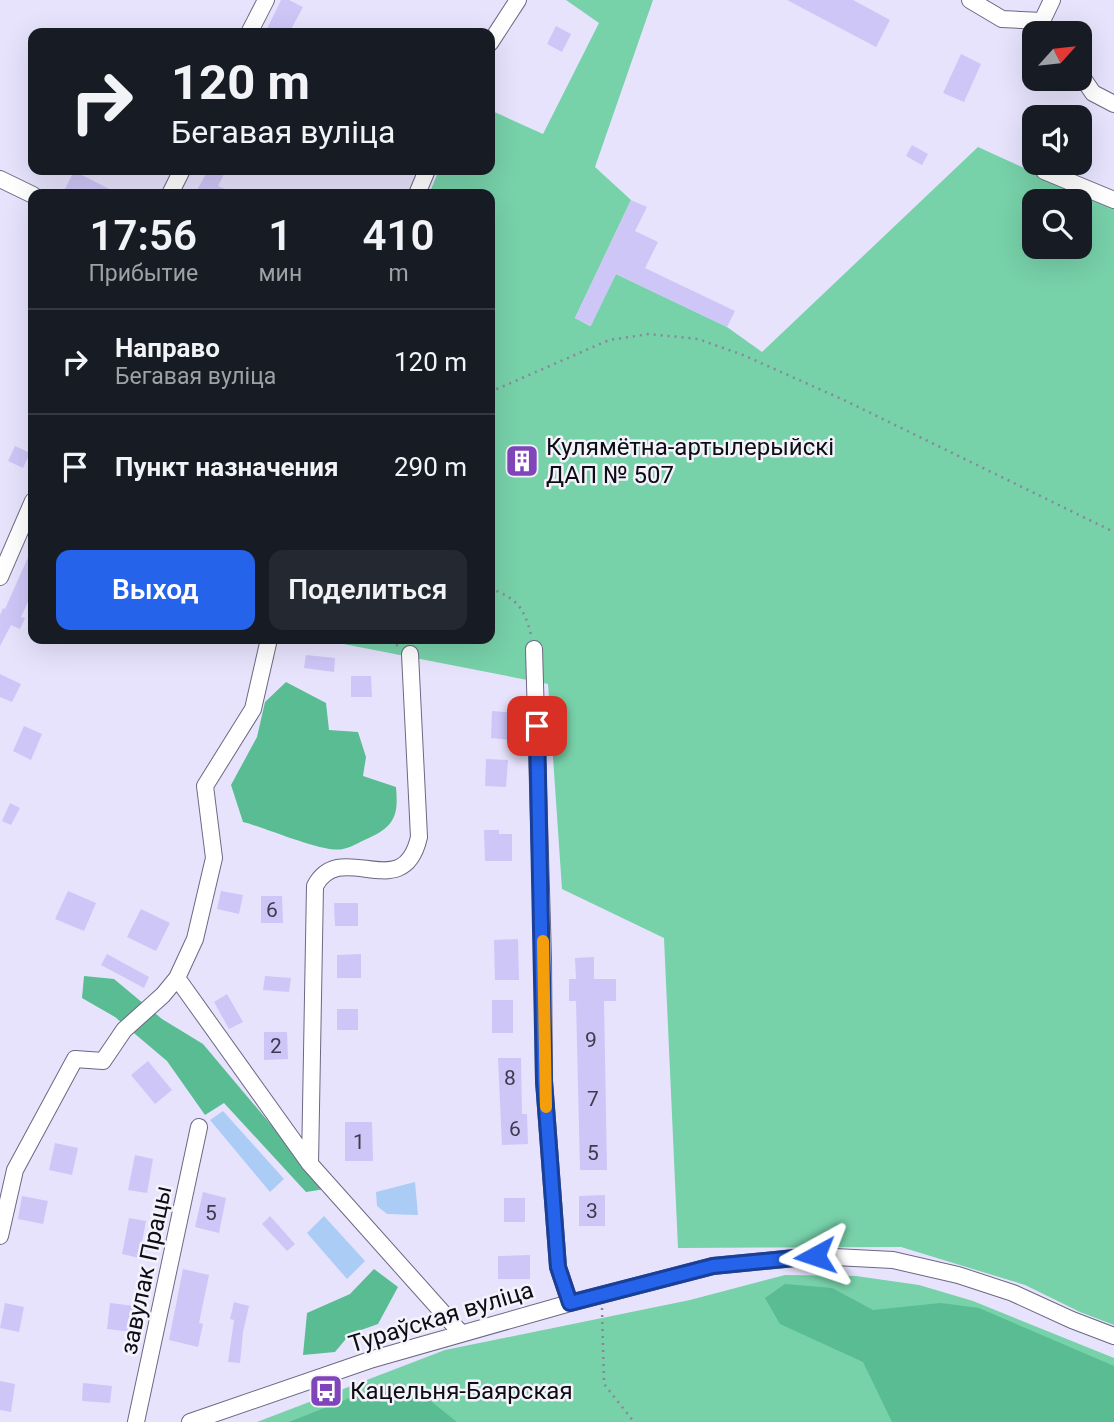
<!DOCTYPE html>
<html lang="ru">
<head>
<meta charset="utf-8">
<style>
  :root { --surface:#171b24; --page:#242831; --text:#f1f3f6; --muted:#9ea1a6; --line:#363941; --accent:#2563eb }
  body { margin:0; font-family:Roboto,sans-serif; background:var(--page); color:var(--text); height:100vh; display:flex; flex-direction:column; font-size:26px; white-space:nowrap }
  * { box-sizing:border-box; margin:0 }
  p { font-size:23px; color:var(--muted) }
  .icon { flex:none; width:38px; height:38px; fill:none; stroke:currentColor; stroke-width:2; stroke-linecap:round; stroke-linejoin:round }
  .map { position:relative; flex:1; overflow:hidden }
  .sheet { position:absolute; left:28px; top:189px; width:467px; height:455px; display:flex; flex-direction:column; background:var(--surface); border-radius:14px; box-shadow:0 7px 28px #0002 }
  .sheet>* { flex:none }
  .top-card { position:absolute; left:28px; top:28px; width:467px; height:147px; border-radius:14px; box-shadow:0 7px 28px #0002; background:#171b24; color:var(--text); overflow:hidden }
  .needle { width:46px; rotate:63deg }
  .tools { position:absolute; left:1022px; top:21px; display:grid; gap:14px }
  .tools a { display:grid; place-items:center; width:70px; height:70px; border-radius:14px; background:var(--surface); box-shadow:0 7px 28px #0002; font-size:35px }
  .pin { position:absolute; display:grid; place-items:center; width:60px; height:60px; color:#fff; margin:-30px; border-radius:14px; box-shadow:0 4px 10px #0006 }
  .me { position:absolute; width:77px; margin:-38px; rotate:265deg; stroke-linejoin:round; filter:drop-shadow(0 0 5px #0008) }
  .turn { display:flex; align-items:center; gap:24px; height:147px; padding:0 28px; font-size:32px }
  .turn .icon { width:91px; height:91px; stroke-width:2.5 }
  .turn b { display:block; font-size:49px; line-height:60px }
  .eta { display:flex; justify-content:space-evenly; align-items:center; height:119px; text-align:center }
  .eta b { font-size:42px; font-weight:600; line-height:49px }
  .cta { display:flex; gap:14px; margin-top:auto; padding:14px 28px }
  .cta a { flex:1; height:80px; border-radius:14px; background:var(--accent); color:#fff; font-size:28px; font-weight:600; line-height:80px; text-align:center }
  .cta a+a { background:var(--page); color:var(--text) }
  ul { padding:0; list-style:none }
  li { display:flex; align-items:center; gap:21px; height:105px; padding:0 28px; border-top:2px solid var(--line) }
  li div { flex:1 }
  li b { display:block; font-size:26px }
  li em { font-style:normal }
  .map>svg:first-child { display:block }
</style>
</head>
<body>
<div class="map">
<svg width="1114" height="1422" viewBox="0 0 1114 1422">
  <rect width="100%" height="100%" fill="#e7e3fd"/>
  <!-- green -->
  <path fill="#77d1a9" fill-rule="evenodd" d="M566 0H653L595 167 631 200 575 318 590 326 616 274 727 327 762 352 978 147 1114 209V1325L1080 1312 1025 1285 901 1247 678 1248 664 938 562 889 548 684 318 639H490V194H429L439 170H490V110L543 134 599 23ZM1034 201H1080V247H1034Z
    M785 1275 856 1276 919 1285 973 1301 1114 1358V1422H257L445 1350 690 1300Z"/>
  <!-- forest -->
  <path fill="#59bc93" d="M286 682 326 703 329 730 358 732 366 757 363 776 396 787C398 811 397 824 373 836 363 840 353 847 343 849 325 854 264 827 243 822L231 785 257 737 265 702Z
    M84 976 114 979 162 1019 203 1044 325 1189 306 1192 224 1103 205 1115 167 1061 115 1017 82 998Z
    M374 1269 398 1287 378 1324 350 1334 335 1352 303 1355 307 1313 350 1294Z
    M785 1284 832 1288 873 1310 941 1303 979 1308 1114 1366V1422H892L863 1362 780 1324 765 1298Z
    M418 1391 457 1422H289L360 1394Z"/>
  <!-- water -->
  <path fill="#abcdf5" d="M223 1111 284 1179 270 1192 210 1120Z
    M415 1182 418 1215 387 1214 377 1206 376 1192Z
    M324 1216 365 1261 347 1279 307 1233Z"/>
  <!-- building -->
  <path fill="#cec6f7" d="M281 0H289L303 7 289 33H265Z
    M787 0H853L890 20 876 47Z
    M556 26 571 34 562 52 547 44Z
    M961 54 981 64 964 102 943 93Z
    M912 145 928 154 922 165 906 156Z
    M208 170H226L218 186 236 194H195Z
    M74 171 119 194H76L65 189Z
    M631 200 647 207 635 231 658 242 645 268 735 311 727 327 616 274 591 326 575 318Z
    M15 446 30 453 23 468 8 461Z
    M515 446 538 452 529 471 507 470Z
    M33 546V591L21 617 25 618 20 629 11 625 0 646V615L3 608 5 609Z
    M306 655 335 658 334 672 304 668Z
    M0 674 21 684 12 702 0 697Z
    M351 676H371L372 697H351Z
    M492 711 515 713 513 740 491 738Z
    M24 726 42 734 31 760 13 751Z
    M486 759 508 760 506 787 485 786Z
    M10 803 20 808 11 825 2 821Z
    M484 830H499V834H512V861H485Z
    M68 891 96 903 84 931 55 919Z
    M221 891 243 895 239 914 217 909Z
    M261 896H282L283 923H261Z
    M334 903H358V926H335Z
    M141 909 170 923 156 951 127 937Z
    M518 939 519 980H495L494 940Z
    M107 954 149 977 144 988 101 965Z
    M361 954V978H337V955Z
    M594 957V979H616V1001H604L607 1170H580L576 1001H569V979H576L575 958Z
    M265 976 291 978 289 992 263 990Z
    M227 994 243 1022 229 1029 214 1002Z
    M492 1000H513V1033H492Z
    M337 1009H358V1030H337Z
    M264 1032H287L288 1059 264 1060Z
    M498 1058H521L522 1114H527L528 1144 502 1145Z
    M148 1061 172 1090 155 1104 131 1075Z
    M345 1122H372L373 1161H345Z
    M55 1143 78 1148 72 1175 49 1170Z
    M135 1155 153 1159 147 1193 128 1190Z
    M203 1192 226 1198 219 1233 195 1227Z
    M605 1195V1226H579V1196Z
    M22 1196 48 1201 43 1224 18 1219Z
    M504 1198H525V1222H504Z
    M270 1216 295 1244 287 1251 262 1224Z
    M129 1218 146 1221 139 1258 122 1254Z
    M530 1255V1279H498V1256Z
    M183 1269 209 1275 199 1323 203 1324 198 1347 169 1340Z
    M234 1302 249 1306 243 1332 240 1363 228 1362 234 1320 230 1319Z
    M5 1303 24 1307 19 1332 0 1328Z
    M110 1303 135 1306 132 1332 107 1329Z
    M0 1381 15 1384 11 1412 0 1410Z
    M83 1383 112 1386 110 1403 82 1401Z"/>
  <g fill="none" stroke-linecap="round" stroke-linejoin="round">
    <defs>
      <path id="minor" d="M970 0 1002 19 1042 21 1052 0
        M249 33 266 0
        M490 43 518 0
        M1080 74 1093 93 1114 104
        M1044 171 1114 200
        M0 179 33 195
        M170 194 182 170
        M417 194 427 170
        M0 577 33 501
        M534 649 543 958 544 1081 558 1267 570 1303
        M177 978 310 1164 460 1332
        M310 1164 315 886C341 837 403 907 419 837L410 654
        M0 1236 15 1170 75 1059 103 1061 124 1030 163 995 177 978 195 939 214 858 205 786 253 709 269 639
        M136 1422 199 1127
        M190 1422 373 1359 570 1303 713 1266 815 1256 893 1260 958 1275 1013 1293 1072 1320 1114 1336"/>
    </defs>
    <!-- minor casing -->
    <use href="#minor" stroke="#6c6883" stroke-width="18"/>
    <!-- path -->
    <path stroke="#8a879a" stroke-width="2.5" stroke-dasharray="2 5" stroke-linecap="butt" d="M490 392 609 340 649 334 698 339 743 355 846 401 1114 532
      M490 588C517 599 524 607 531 635
      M369 639 394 643 398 646
      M602 1308 604 1384 634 1422"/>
    <!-- minor -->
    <use href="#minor" stroke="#fff" stroke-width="16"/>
  </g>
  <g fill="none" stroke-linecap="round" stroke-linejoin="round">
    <defs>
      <path id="route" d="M537 726 544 1081 558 1267 570 1303 713 1266 815 1256"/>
    </defs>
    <!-- route casing -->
    <use href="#route" stroke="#184099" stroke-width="18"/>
    <!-- route -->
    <use href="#route" stroke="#2563eb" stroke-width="12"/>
    <!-- slow -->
    <path stroke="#f59e0b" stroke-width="12" d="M543 941 546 1107"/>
  </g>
  <!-- icons -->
  <defs>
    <symbol id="building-square" viewBox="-11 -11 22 22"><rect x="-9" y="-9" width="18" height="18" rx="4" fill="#8045bb" stroke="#f4f3fa"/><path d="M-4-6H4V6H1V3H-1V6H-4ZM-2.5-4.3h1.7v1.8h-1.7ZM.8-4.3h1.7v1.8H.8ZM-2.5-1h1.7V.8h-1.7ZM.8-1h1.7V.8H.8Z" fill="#fff"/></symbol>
    <symbol id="bus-square" viewBox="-11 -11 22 22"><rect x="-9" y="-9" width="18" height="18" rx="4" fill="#8045bb" stroke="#f4f3fa"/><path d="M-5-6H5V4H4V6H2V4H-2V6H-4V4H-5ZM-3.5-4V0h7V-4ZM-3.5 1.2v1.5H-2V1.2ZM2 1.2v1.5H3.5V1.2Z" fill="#fff"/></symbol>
  </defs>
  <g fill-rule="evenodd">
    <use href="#building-square" x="503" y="442" width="38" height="38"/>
    <use href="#bus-square" x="307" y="1372" width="38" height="38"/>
  </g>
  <g text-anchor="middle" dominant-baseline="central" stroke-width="5" stroke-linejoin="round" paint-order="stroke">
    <!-- number labels -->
    <g font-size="21" fill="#3e3a4e">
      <text x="272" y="910">6</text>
      <text x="591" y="1040">9</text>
      <text x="276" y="1046">2</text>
      <text x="510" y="1078">8</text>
      <text x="593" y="1099">7</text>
      <text x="515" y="1129">6</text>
      <text x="359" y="1142">1</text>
      <text x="593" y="1153">5</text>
      <text x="592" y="1211">3</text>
      <text x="211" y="1213">5</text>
    </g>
    <!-- poi labels -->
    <g font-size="24" fill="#0e0c16" stroke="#f4f3fa" text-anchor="start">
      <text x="546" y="447">Кулямётна-артылерыйскі<tspan x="546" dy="28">ДАП № 507</tspan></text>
      <text x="350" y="1391">Кацельня-Баярская</text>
    </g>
    <!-- street labels -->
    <g font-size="24" fill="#0e0c16" stroke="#f4f3fa">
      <text transform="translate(146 1270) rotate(-78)">завулак Працы</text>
      <text transform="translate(441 1317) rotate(-17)">Тураўская вуліца</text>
    </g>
  </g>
</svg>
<div class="tools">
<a><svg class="needle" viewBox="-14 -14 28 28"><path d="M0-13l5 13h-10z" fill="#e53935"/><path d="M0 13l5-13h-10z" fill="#9ea1a6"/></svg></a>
<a><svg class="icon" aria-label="sound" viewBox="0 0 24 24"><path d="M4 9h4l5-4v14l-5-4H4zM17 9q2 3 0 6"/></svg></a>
<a><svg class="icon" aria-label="search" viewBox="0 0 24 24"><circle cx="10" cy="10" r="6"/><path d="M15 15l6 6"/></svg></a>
</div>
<div class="pin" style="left:537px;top:726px;background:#d93025"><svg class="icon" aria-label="arrive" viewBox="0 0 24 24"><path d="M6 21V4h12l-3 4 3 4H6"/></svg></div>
<svg class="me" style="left:815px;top:1256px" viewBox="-20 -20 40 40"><path d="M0-17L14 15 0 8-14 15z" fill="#2563eb" stroke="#fff" stroke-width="4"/></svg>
<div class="top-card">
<div class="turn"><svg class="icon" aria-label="right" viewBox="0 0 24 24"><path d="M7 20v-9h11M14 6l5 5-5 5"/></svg><div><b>120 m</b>Бегавая вуліца</div></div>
</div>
<section class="sheet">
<div class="eta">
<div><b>17:56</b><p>Прибытие</p></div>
<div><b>1</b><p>мин</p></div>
<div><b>410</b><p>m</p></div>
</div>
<ul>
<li><svg class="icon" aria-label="right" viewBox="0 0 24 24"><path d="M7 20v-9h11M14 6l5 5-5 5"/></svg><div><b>Направо</b><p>Бегавая вуліца</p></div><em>120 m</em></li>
<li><svg class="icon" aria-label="arrive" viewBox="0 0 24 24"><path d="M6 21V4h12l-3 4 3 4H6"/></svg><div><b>Пункт назначения</b></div><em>290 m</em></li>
</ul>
<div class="cta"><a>Выход</a><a>Поделиться</a></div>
</section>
</div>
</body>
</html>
